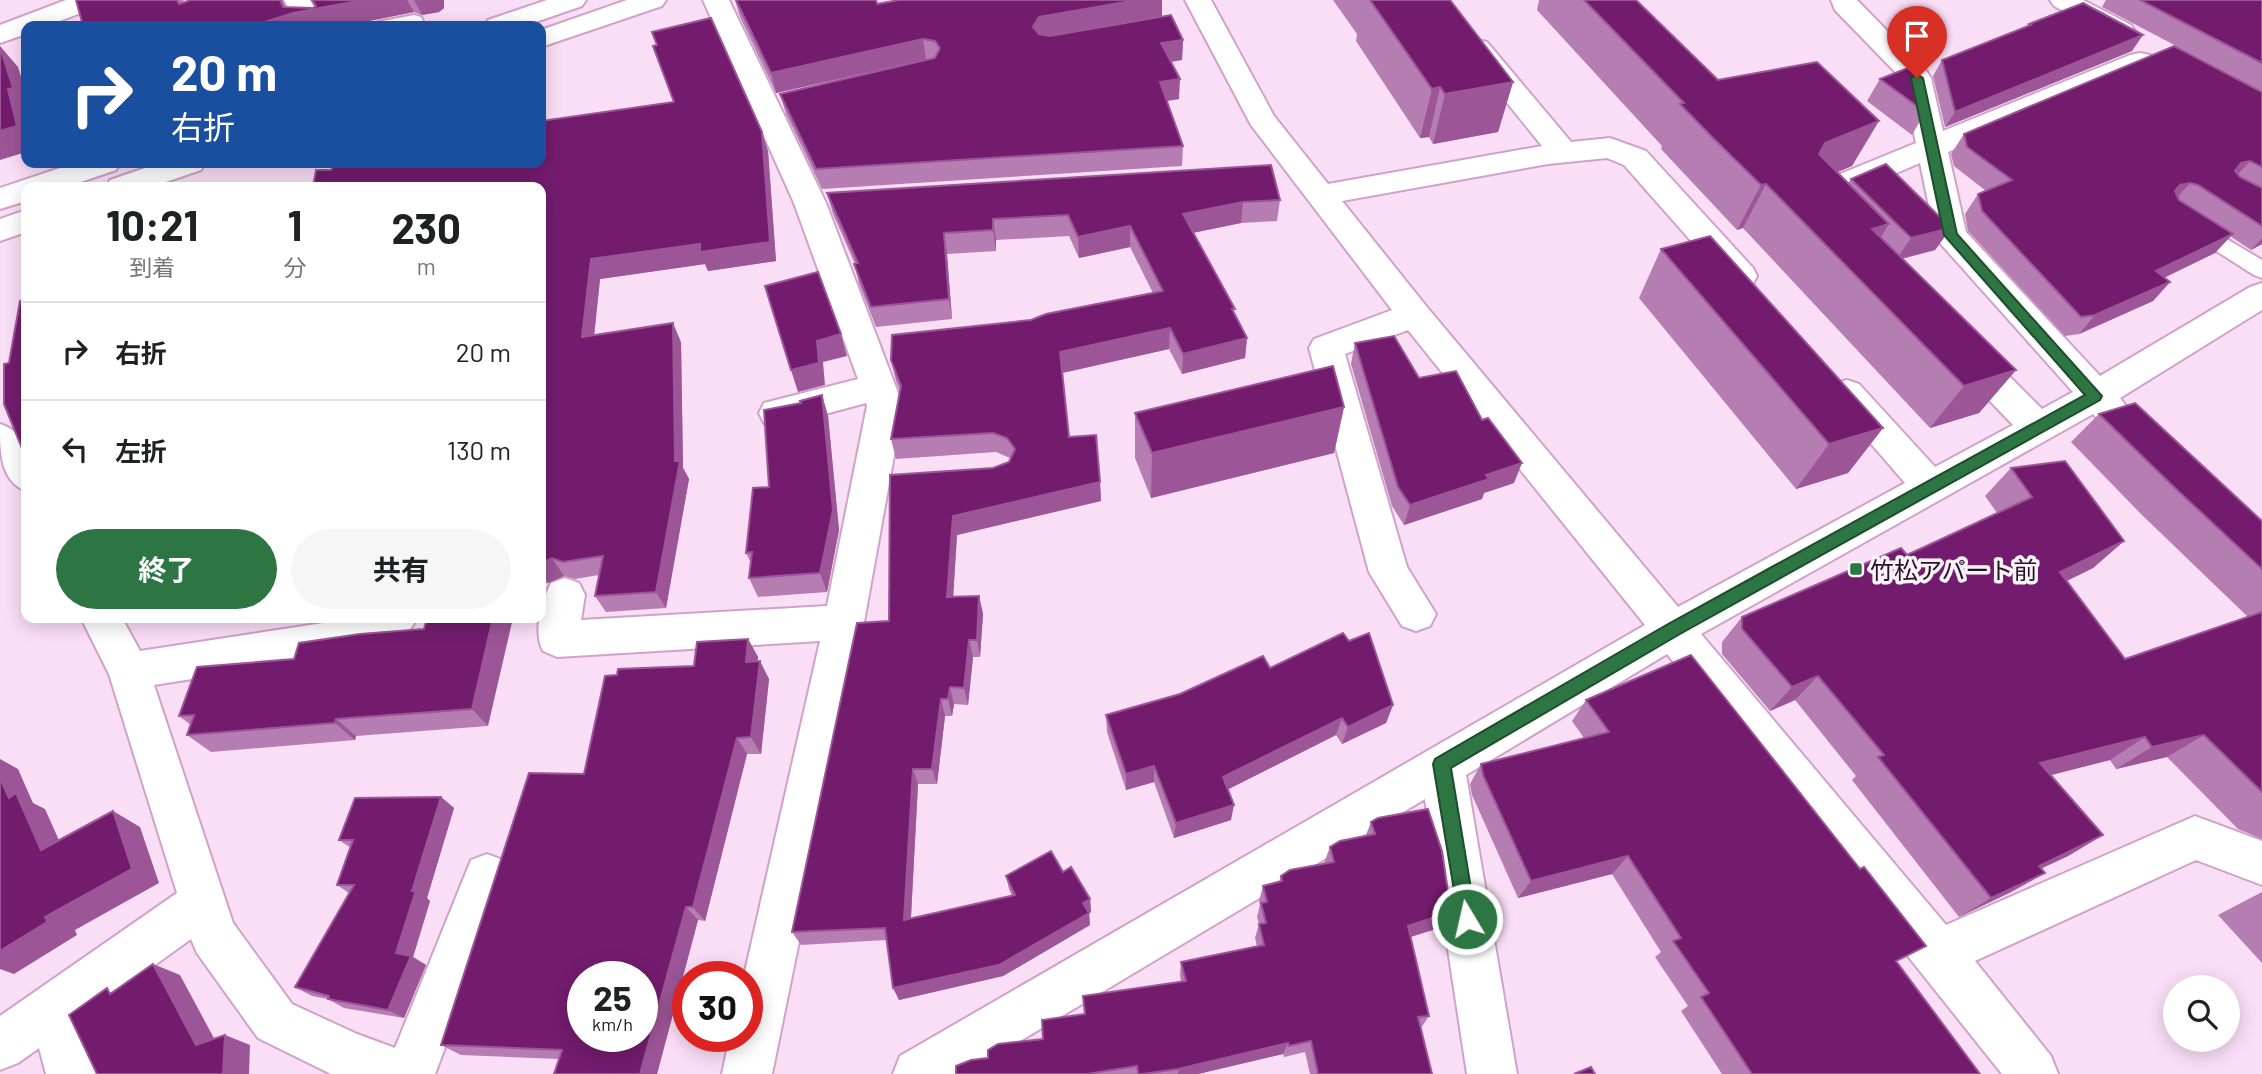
<!DOCTYPE html>
<html lang="ja">
<head>
<meta charset="utf-8">
<style>
  :root { --surface:#fff; --page:#f6f6f6; --text:#202124; --muted:#757577; --line:#e0e0e0; --accent:#2d7643 }
  body { margin:0; font-family:Barlow,"Noto Sans JP",sans-serif; background:var(--page); color:var(--text); height:100vh; display:flex; flex-direction:column; font-size:26px; white-space:nowrap }
  * { box-sizing:border-box; margin:0 }
  p { font-size:23px; color:var(--muted) }
  .icon { flex:none; width:38px; height:38px; fill:none; stroke:currentColor; stroke-width:2; stroke-linecap:round; stroke-linejoin:round }
  .map { position:relative; flex:1; overflow:hidden }
  .details { position:absolute; left:21px; top:182px; width:525px; height:441px; display:flex; flex-direction:column; background:var(--surface); border-radius:14px; box-shadow:0 4px 18px #0003 }
  .details>* { flex:none }
  .hud { position:absolute; left:21px; top:21px; width:525px; height:147px; border-radius:14px; box-shadow:0 4px 18px #0003; background:#1a4fa0; color:#fff; overflow:hidden }
  .tools { position:absolute; left:2163px; top:975px; display:grid; gap:14px }
  .tools a { display:grid; place-items:center; width:77px; height:77px; border-radius:50%; background:var(--surface); box-shadow:0 4px 18px #0003; font-size:35px }
  .speed { position:absolute; left:567px; top:961px; display:flex; gap:14px; font-size:35px; font-weight:700; text-align:center }
  .speed>* { display:grid; place-content:center; width:91px; height:91px; border-radius:50%; background:var(--surface); box-shadow:0 4px 18px #0003; line-height:1 }
  .speed small { font-size:18px; font-weight:400 }
  .speed .limit { border:10px solid #d22; background:#fff; color:#111 }
  .pin { position:absolute; display:grid; place-items:center; width:60px; height:60px; color:#fff; margin:-72px -30px; border-radius:50% 50% 50% 0; rotate:-45deg; box-shadow:0 0 7px #0007 }
  .pin .icon { rotate:45deg }
  .me { position:absolute; width:77px; margin:-38px; rotate:351deg; stroke-linejoin:round; filter:drop-shadow(0 0 5px #0008) }
  .turn { display:flex; align-items:center; gap:24px; height:147px; padding:0 35px; font-size:32px }
  .turn .icon { width:91px; height:91px; stroke-width:2.5 }
  .turn b { display:block; font-size:49px; line-height:60px }
  .eta { display:flex; justify-content:space-evenly; align-items:center; height:119px; text-align:center }
  .eta b { font-size:42px; font-weight:700; line-height:49px }
  .button { display:flex; gap:14px; margin-top:auto; padding:14px 35px }
  .button a { flex:1; height:80px; border-radius:42px; background:var(--accent); color:#fff; font-size:28px; font-weight:700; line-height:80px; text-align:center }
  .button a+a { background:var(--page); color:var(--text) }
  ul { padding:0; list-style:none }
  li { display:flex; align-items:center; gap:21px; height:98px; padding:0 35px; border-top:2px solid var(--line) }
  li div { flex:1 }
  li b { display:block; font-size:26px }
  li em { font-style:normal }
  .map>svg:first-child { display:block }
</style>
</head>
<body>
<div class="map">
<svg width="2262" height="1074" viewBox="0 0 2262 1074">
  <rect width="100%" height="100%" fill="#fadef6"/>
  <g fill="none" stroke-linecap="round" stroke-linejoin="round">
    <defs>
      <path id="service" d="M414 15 421 17 423 21 421 25 376 26 378 22Z
        M2193 219 2262 260V278L2254 275 2185 231 2182 226 2185 221Z"/>
      <path id="minor" d="M66 0H103L99 6 47 26H26V34L0 43V25Z
        M284 0H310L325 26H298Z
        M703 0H729L826 203 903 406 864 622 772 1074H722L730 1036H747V976H744L820 641 557 657 543 651C533 632 541 603 551 583L565 578 579 583 585 595 581 620 827 606 867 406 866 403 777 427 764 423 759 413 764 403 858 379 794 203Z
        M1185 0H1211L1274 116 1328 184 1542 146 1463 48 1467 42 1477 40 1487 42 1571 142 1610 138 1646 151 1753 268 1757 276 1753 284 1741 287 1729 284 1624 165 1607 158 1548 164 1342 201 1426 306 1678 607 1905 483 1835 402 1829 393 1835 384 1847 380 1859 384 1935 467 2013 425 1951 360 1946 351 1951 342 1963 338 1975 342 2042 409 2073 392 1940 243 1935 235 1920 163 1833 200 1839 208 1834 215C1816 220 1806 212 1796 197L1801 190 1916 143 1903 80 1835 10 1831 0H1857L1927 72 1931 78 1943 131 2130 55 2140 53 2150 55 2154 61 2150 67 1948 152 1966 232 2100 376 2250 287 2262 283V310L2120 398 2131 413 2126 423C2111 427 2103 426 2093 414L1701 634 1946 925 2195 816 2262 841V885L2196 860 1975 961 2051 1056 2058 1074H2002L1667 654 1466 775 1517 1074H1467L1425 799 965 1074H893L900 1056 1645 625 1408 330 1345 354 1407 567 1436 614 1430 626 1416 631 1402 626 1369 572 1309 348 1314 339 1392 310 1251 125Z
        M2050 0H2083L2131 25 2135 31 2131 37 2121 39 2111 37 2054 6Z
        M0 424C31 434 26 463 26 491 0 481 0 451 0 424Z
        M81 618H122L140 651 356 618H417C409 635 395 643 377 650L154 685 233 923 292 1004 357 1034 395 1048 471 860 487 854 503 860 510 876 435 1074H331L258 1038 197 953 191 939 79 1020 96 1074H46L39 1048 18 1063 0 1070V1016L177 893 109 674Z"/>
      <path id="secondary" d="M547 0H586L582 6 524 26H484L488 20Z
        M627 0H666L662 6 541 47V30Z
        M75 163H120L116 170 66 187H26V201L0 209V188Z
        M160 163H205L201 170 151 187H106L110 180Z
        M26 210V232L0 241V219Z"/>
    </defs>
    <!-- service casing -->
    <use href="#service" stroke="#d0a2ca" stroke-width="4"/>
    <!-- minor casing -->
    <use href="#minor" stroke="#d0a2ca" stroke-width="4"/>
    <!-- secondary casing -->
    <use href="#secondary" stroke="#d0a2ca" stroke-width="4"/>
    <!-- service -->
    <use href="#service" fill="#fff" fill-rule="evenodd"/>
    <!-- minor -->
    <use href="#minor" fill="#fff" fill-rule="evenodd"/>
    <!-- secondary -->
    <use href="#secondary" fill="#fff" fill-rule="evenodd"/>
  </g>
  <!-- wall -->
  <path fill="#b67db2" d="M76 0H183L184 2 191 0H282L285 7 313 8 315 6 312 0H444V8L439 12 422 15 414 12 344 26H83Z
    M735 0 877 4 1162 16 1048 36 1183 40 1182 60 1171 62 1179 99 1167 101 1183 146 1182 166 822 189 786 114 780 94 928 60 776 93 740 17Z
    M1333 0H1450L1513 82 1498 132 1433 144 1429 137 1420 138 1356 41 1357 34Z
    M1539 0H1636L1718 80 1852 166 1837 172 1848 183 1851 179 1951 228 1935 250 1902 259 2016 370 1979 413 1930 428 1743 228 1737 230 1661 149 1662 146 1537 10Z
    M2106 0H2262V91L2102 7Z
    M2029 24 2132 51 1945 127 1933 76 1942 60 2027 27Z
    M1880 79 1925 112 1912 135 1867 101Z
    M2262 92V244L2251 250 2230 236 2215 253 2164 278 2170 282 2153 301 2079 334 2065 336 1968 231 1965 214 1978 194 1986 191 1954 166 1951 154 1964 134Z
    M768 151 776 261 708 271 705 264 600 279 594 335 681 342 683 468 689 479 666 608 606 612 595 596 599 575 575 579 564 576 548 583 541 584V187L331 170Z
    M827 193 1280 200 1277 221 1241 223 1193 233 1247 338 1245 358 1182 374 1169 349 1062 373 1069 437 1100 482 1101 501 957 535 953 597 979 596 983 614 980 657H973L968 705 954 704 952 716H945L937 784H918L911 919 1012 896 1009 889 1006 876 1063 872 1090 899 1091 912 1089 913 1090 925 1003 976 899 1000 886 940 801 945 792 932 889 621 993 468 1009 462 1010 458 996 452 896 459 891 439 900 391 896 381 891 360 1031 320 1153 293 1130 247 1079 258 1069 236 996 240V251L947 254 952 319 876 327 859 284 855 264 833 214Z
    M1661 249 1883 428 1848 473 1796 489 1639 298Z
    M1355 343 1419 378 1514 483 1484 493 1482 499 1404 525 1392 506 1351 364Z
    M822 395 828 416 839 530 827 592 758 597 749 578 751 563 746 553 769 487 801 403Z
    M1344 407 1334 453 1151 498 1135 458V413Z
    M2099 414 2262 521V839L2238 829 2167 757 2116 769 2110 760 2050 775 2103 835 2068 856 2042 868 2045 873 2011 892 1959 917 1852 780 1856 776 1795 700 1770 711 1722 654V642L1742 617 1907 555 1997 513 1985 496 2011 468 2124 541 2093 568 2067 581 2125 659 2248 617 2142 515 2071 442Z
    M424 629 488 726 356 736 355 740 211 752 187 735 191 725 179 716 294 659Z
    M748 639 758 657 757 661 769 679 761 754H747L705 921 698 920 657 1074H554L559 1059 461 1055 441 1045 584 774 694 666Z
    M1270 668 1393 705 1386 723 1342 744 1336 735 1228 789 1231 820 1174 838 1154 782 1126 790 1107 732 1106 715Z
    M1586 700 1897 962 1980 1074H1722L1681 1011 1688 1006 1655 957 1661 952 1612 874 1518 898 1472 795 1470 784 1481 764 1584 738 1572 721Z
    M441 797 454 808 427 898 430 901 413 957 426 965 404 1018 344 1008 328 999 312 996 295 987 349 893 337 885 351 848 339 840Z
    M1371 822 1451 912 1442 927 1411 937 1429 1016 1421 1028 1432 1074H1310L1305 1052 1284 1057 1283 1054 1198 1074H956L988 1058 1043 1039 1085 1014 1181 982 1180 975 1181 962 1257 946 1255 938 1259 924 1257 917 1260 905 1259 901 1263 886 1279 882 1281 876 1324 863 1330 847 1366 835Z
    M2262 892V963L2218 915Z"/>
  <!-- shaded-wall -->
  <path fill="#9c5697" d="M280 0H282L289 15 363 0H407L414 12 344 26H252Z
    M414 0H444V8L439 12 422 15Z
    M1137 0H1162V16L1040 37 1033 27 1039 17Z
    M2143 35 2132 51 1945 127 1955 112Z
    M923 39 926 59 776 93 771 73Z
    M1183 40 1182 60 1161 63V43Z
    M0 46 18 67 26 93V152L0 160V131L8 89Z
    M1180 79 1179 99 1160 102V82Z
    M1513 82 1498 132 1433 144 1445 94Z
    M1440 87 1429 137 1420 138 1432 89Z
    M1879 121 1852 166 1800 188 1825 143Z
    M762 132 768 151 776 261 708 271 705 264 600 279 592 356 582 337 591 259Z
    M2250 161 2232 181 2223 182 2241 163Z
    M2190 183 2173 202 2163 204 2180 185Z
    M1766 184 1743 228 1737 230 1761 185Z
    M1243 202 1241 223 1182 235 1183 214Z
    M993 219 996 240V251L993 230Z
    M1889 224 1861 269 1872 229Z
    M1130 226V247L1079 258 1078 237Z
    M1951 228 1935 250 1896 260 1911 238Z
    M944 233 947 254 952 319 949 299Z
    M2233 234 2215 253 2138 290 2156 271Z
    M2262 238V244L2251 250Z
    M2170 282 2153 301 2079 334 2095 315Z
    M673 323 681 342 683 468 689 479 666 608 656 592 675 461Z
    M1170 328 1169 349 1062 373 1060 352Z
    M841 334 847 356 823 362 825 385 798 392 791 370 817 341Z
    M1247 338 1245 358 1182 374 1183 354Z
    M2016 370 1979 413 1930 428 1964 386Z
    M822 395 828 416 839 530 827 592 820 573Z
    M1344 407 1334 453 1151 498 1152 453Z
    M1883 428 1848 473 1796 489 1829 444Z
    M1522 463 1514 483 1484 493 1482 499 1404 525 1410 505 1486 475Z
    M1100 482 1101 501 957 535 952 615 947 597 953 516Z
    M2124 541 2093 568 2031 598 2060 572Z
    M552 558 564 576 548 583 541 573V564Z
    M979 596 983 614 980 657 977 640Z
    M493 618H513L488 726 472 709Z
    M748 639 758 657 755 680 746 662Z
    M969 640 973 657 968 705 964 688Z
    M760 661 769 679 761 754 751 737Z
    M1818 676 1795 700 1770 711 1792 687Z
    M950 687 954 704 952 716 948 699Z
    M941 699 945 716 937 784 932 769Z
    M1393 705 1386 723 1342 744 1348 727Z
    M1342 718 1336 735 1221 793 1223 777Z
    M336 719 356 736 355 740 335 723Z
    M2204 735 2167 757 2116 769 2152 747Z
    M2145 737 2110 760 2008 786 2040 763Z
    M737 738 747 754 705 921 693 907Z
    M0 759 18 769 33 803 45 809 70 865 41 850 9 798 0 778Z
    M1154 766V782L1126 790V774Z
    M913 769 918 784 910 933 904 920Z
    M441 797 454 808 427 898 430 901 413 957 426 965 404 1018 388 1010 396 953 412 891Z
    M1234 805 1231 820 1174 838 1176 823Z
    M113 811 140 827 159 883 75 930 77 935 14 974 0 969V949L45 917Z
    M2103 835 2068 856 2006 885 2039 866Z
    M1628 856 1612 874 1518 898 1531 881Z
    M2045 873 2011 892 1959 917 1991 898Z
    M1090 899 1091 912 1089 913 1090 925 1003 976 899 1000 893 988Z
    M686 907 698 920 657 1074H640Z
    M1451 912 1442 927 1400 940 1408 926Z
    M153 964 180 975 223 1055 196 1045Z
    M225 1035 250 1045 249 1074H223Z
    M1288 1043 1283 1054 1198 1074H1178V1069Z"/>
  <!-- building -->
  <path fill="#731c6e" stroke="#9c5697" stroke-width="2" fill-rule="evenodd" d="M76 0H177L179 4 191 0H280L283 7 313 8 316 6 312 0H363L293 13 252 26H83Z
    M736 0H876L877 4 899 0H1137L1039 17 1033 27 1039 34 1050 36 1171 15 1183 40 1161 43 1180 79 1160 82 1183 146 816 169 780 94 935 58 940 48 935 41 923 39 771 73Z
    M1370 0H1450L1513 82 1445 94 1440 87 1432 89Z
    M1584 0H1636L1718 80 1817 62 1879 121 1825 143 1819 154 1889 224 1872 229 2016 370 1964 386 1766 184 1761 185 1713 138 1680 104 1684 103Z
    M2140 0H2262V63Z
    M2083 3 2143 35 1955 112 1942 60 2031 25 2029 24Z
    M711 18 762 132 770 242 700 252V244L591 259 582 337 673 323 675 461H680L656 592 595 596 603 556 563 562 552 558 541 564V187H313L316 170H331L335 163H541V121L674 102 653 46 657 45 652 32Z
    M2174 46 2262 92V167L2250 161 2241 163 2235 171 2240 177 2262 188V226L2198 185 2190 183 2180 185 2175 191 2179 200 2233 234 2156 271 2170 282 2095 315 2081 317 1982 211 1978 194 2012 180 1967 147 1964 134Z
    M0 47 13 88 8 89 17 126 0 131Z
    M1915 65 1925 112 1880 79Z
    M1886 164 1951 228 1911 238 1851 179Z
    M1271 165 1280 200 1243 202 1183 214 1235 309H1232L1247 338 1183 354 1170 328 1060 352 1069 437 1096 435 1100 482 953 516 947 597 979 596 977 640H969L964 688 950 687 948 699H941L932 769H913L904 920 1015 895 1006 876 1051 851 1063 872 1071 867 1090 899 1083 903 1089 913 999 965 893 988 885 928 792 932 857 623 889 621 890 475 993 468 1009 462 1015 449 1007 438 993 433 891 439 901 386 891 360 892 335 1031 320 1046 314 1163 291 1130 226 1078 237 1068 215 993 219V230L944 233 949 299 871 307 854 264 858 263 827 193Z
    M1710 236 1883 428 1829 444 1661 249Z
    M818 272 841 334 817 341 819 363 791 370 765 286Z
    M26 299V458L4 404V364L9 363 20 301Z
    M1394 336 1419 378 1456 371 1482 420 1488 418 1522 463 1486 475 1489 479 1410 505 1398 487 1355 343Z
    M1333 366 1344 407 1152 453 1135 413Z
    M822 395 833 510 820 573 749 578 752 552 746 553 753 488 769 487 764 410 801 403 800 401Z
    M2135 403 2262 521V569L2174 487 2099 414Z
    M2065 461 2124 541 2060 572 2125 659 2262 612V792L2204 735 2152 747 2145 737 2040 763 2103 835 2039 866 2045 873 1991 898 1878 757 1884 755 1818 676 1792 687 1742 629V617L1901 548 1907 555 2032 497 2011 468Z
    M427 618H493L472 709 336 719 335 723 187 735 194 715 179 716 197 667 294 659 299 643 360 634 424 629Z
    M1343 633 1349 641 1369 633 1393 705 1348 727 1342 718 1223 777 1234 805 1176 823 1154 766 1126 774 1106 715 1180 694 1263 656 1270 668Z
    M748 639 746 662 760 661 751 737 737 738 693 907H686L640 1074H554L562 1050 441 1045 529 773 584 774 605 676 617 675 618 669 694 666 697 642ZM583 976H642V1036H583Z
    M1691 655 1860 869 1864 867 1926 946 1896 961 1980 1074H1752L1701 997 1709 993 1673 941 1681 938 1628 856 1531 881 1483 775 1481 764 1609 732 1586 700Z
    M0 778 9 798 16 793 41 850 113 811 132 869 45 917 47 922 0 951Z
    M441 797 412 891 416 890 396 953 411 956 388 1010 328 999 329 996 295 987 354 885H337L353 840H339L355 798Z
    M1428 809 1442 851 1451 912 1408 926 1429 1016 1418 1017 1432 1074H1318L1311 1041 1289 1046 1288 1043 1178 1069 1143 1074H1138L1137 1066 1087 1074H956V1066L971 1060 988 1058V1050L998 1044 1043 1039 1042 1020 1085 1014 1083 996 1186 981 1181 962 1264 945 1259 924 1266 923 1261 903 1267 902 1263 886 1282 881 1281 876 1290 870 1334 862 1330 847 1340 841 1375 834 1371 822 1378 818Z
    M153 964 196 1045 225 1035 223 1074H97L69 1015 107 988 110 994Z
    M1591 1067 1595 1074H1574Z"/>
  <!-- route -->
  <path fill="#2d7643" stroke="#1d4d2c" stroke-width="2" d="M1917 74 1923 78 1957 234 2102 396 2100 400 1680 634 1451 768 1476 919 1474 926 1467 929 1460 926 1433 764 1435 759 1668 624 2085 395 1944 235 1911 78Z"/>
  <!-- markers -->
  <rect fill="#2d7643" stroke="#fbf2fa" stroke-width="2.5" x="1849" y="562" width="14" height="14" rx="3.5"/>
  <g text-anchor="middle" dominant-baseline="central" stroke-width="7" stroke-linejoin="round" paint-order="stroke">
    <!-- poi labels -->
    <g font-size="24" fill="#251423" stroke="#fbf2fa" text-anchor="start">
      <text x="1870" y="569">竹松アパート前</text>
    </g>
  </g>
</svg>
<div class="tools">
<a><svg class="icon" aria-label="search" viewBox="0 0 24 24"><circle cx="10" cy="10" r="6"/><path d="M15 15l6 6"/></svg></a>
</div>
<div class="speed"><div>25<small>km/h</small></div><div class="limit">30</div></div>
<div class="pin" style="left:1917px;top:78px;background:#d93025"><svg class="icon" aria-label="arrive" viewBox="0 0 24 24"><path d="M6 21V4h12l-3 4 3 4H6"/></svg></div>
<svg class="me" style="left:1467px;top:919px" viewBox="-20 -20 40 40"><circle r="17" fill="#2d7643" stroke="#fff" stroke-width="3"/><path d="M0-11L8 9 0 5-8 9z" fill="#fff"/></svg>
<div class="hud">
<div class="turn"><svg class="icon" aria-label="right" viewBox="0 0 24 24"><path d="M7 20v-9h11M14 6l5 5-5 5"/></svg><div><b>20 m</b>右折</div></div>
</div>
<section class="details">
<div class="eta">
<div><b>10:21</b><p>到着</p></div>
<div><b>1</b><p>分</p></div>
<div><b>230</b><p>m</p></div>
</div>
<ul>
<li><svg class="icon" aria-label="right" viewBox="0 0 24 24"><path d="M7 20v-9h11M14 6l5 5-5 5"/></svg><div><b>右折</b></div><em>20 m</em></li>
<li><svg class="icon" aria-label="left" viewBox="0 0 24 24"><path d="M17 20v-9H6M10 6l-5 5 5 5"/></svg><div><b>左折</b></div><em>130 m</em></li>
</ul>
<div class="button"><a>終了</a><a>共有</a></div>
</section>
</div>
</body>
</html>
